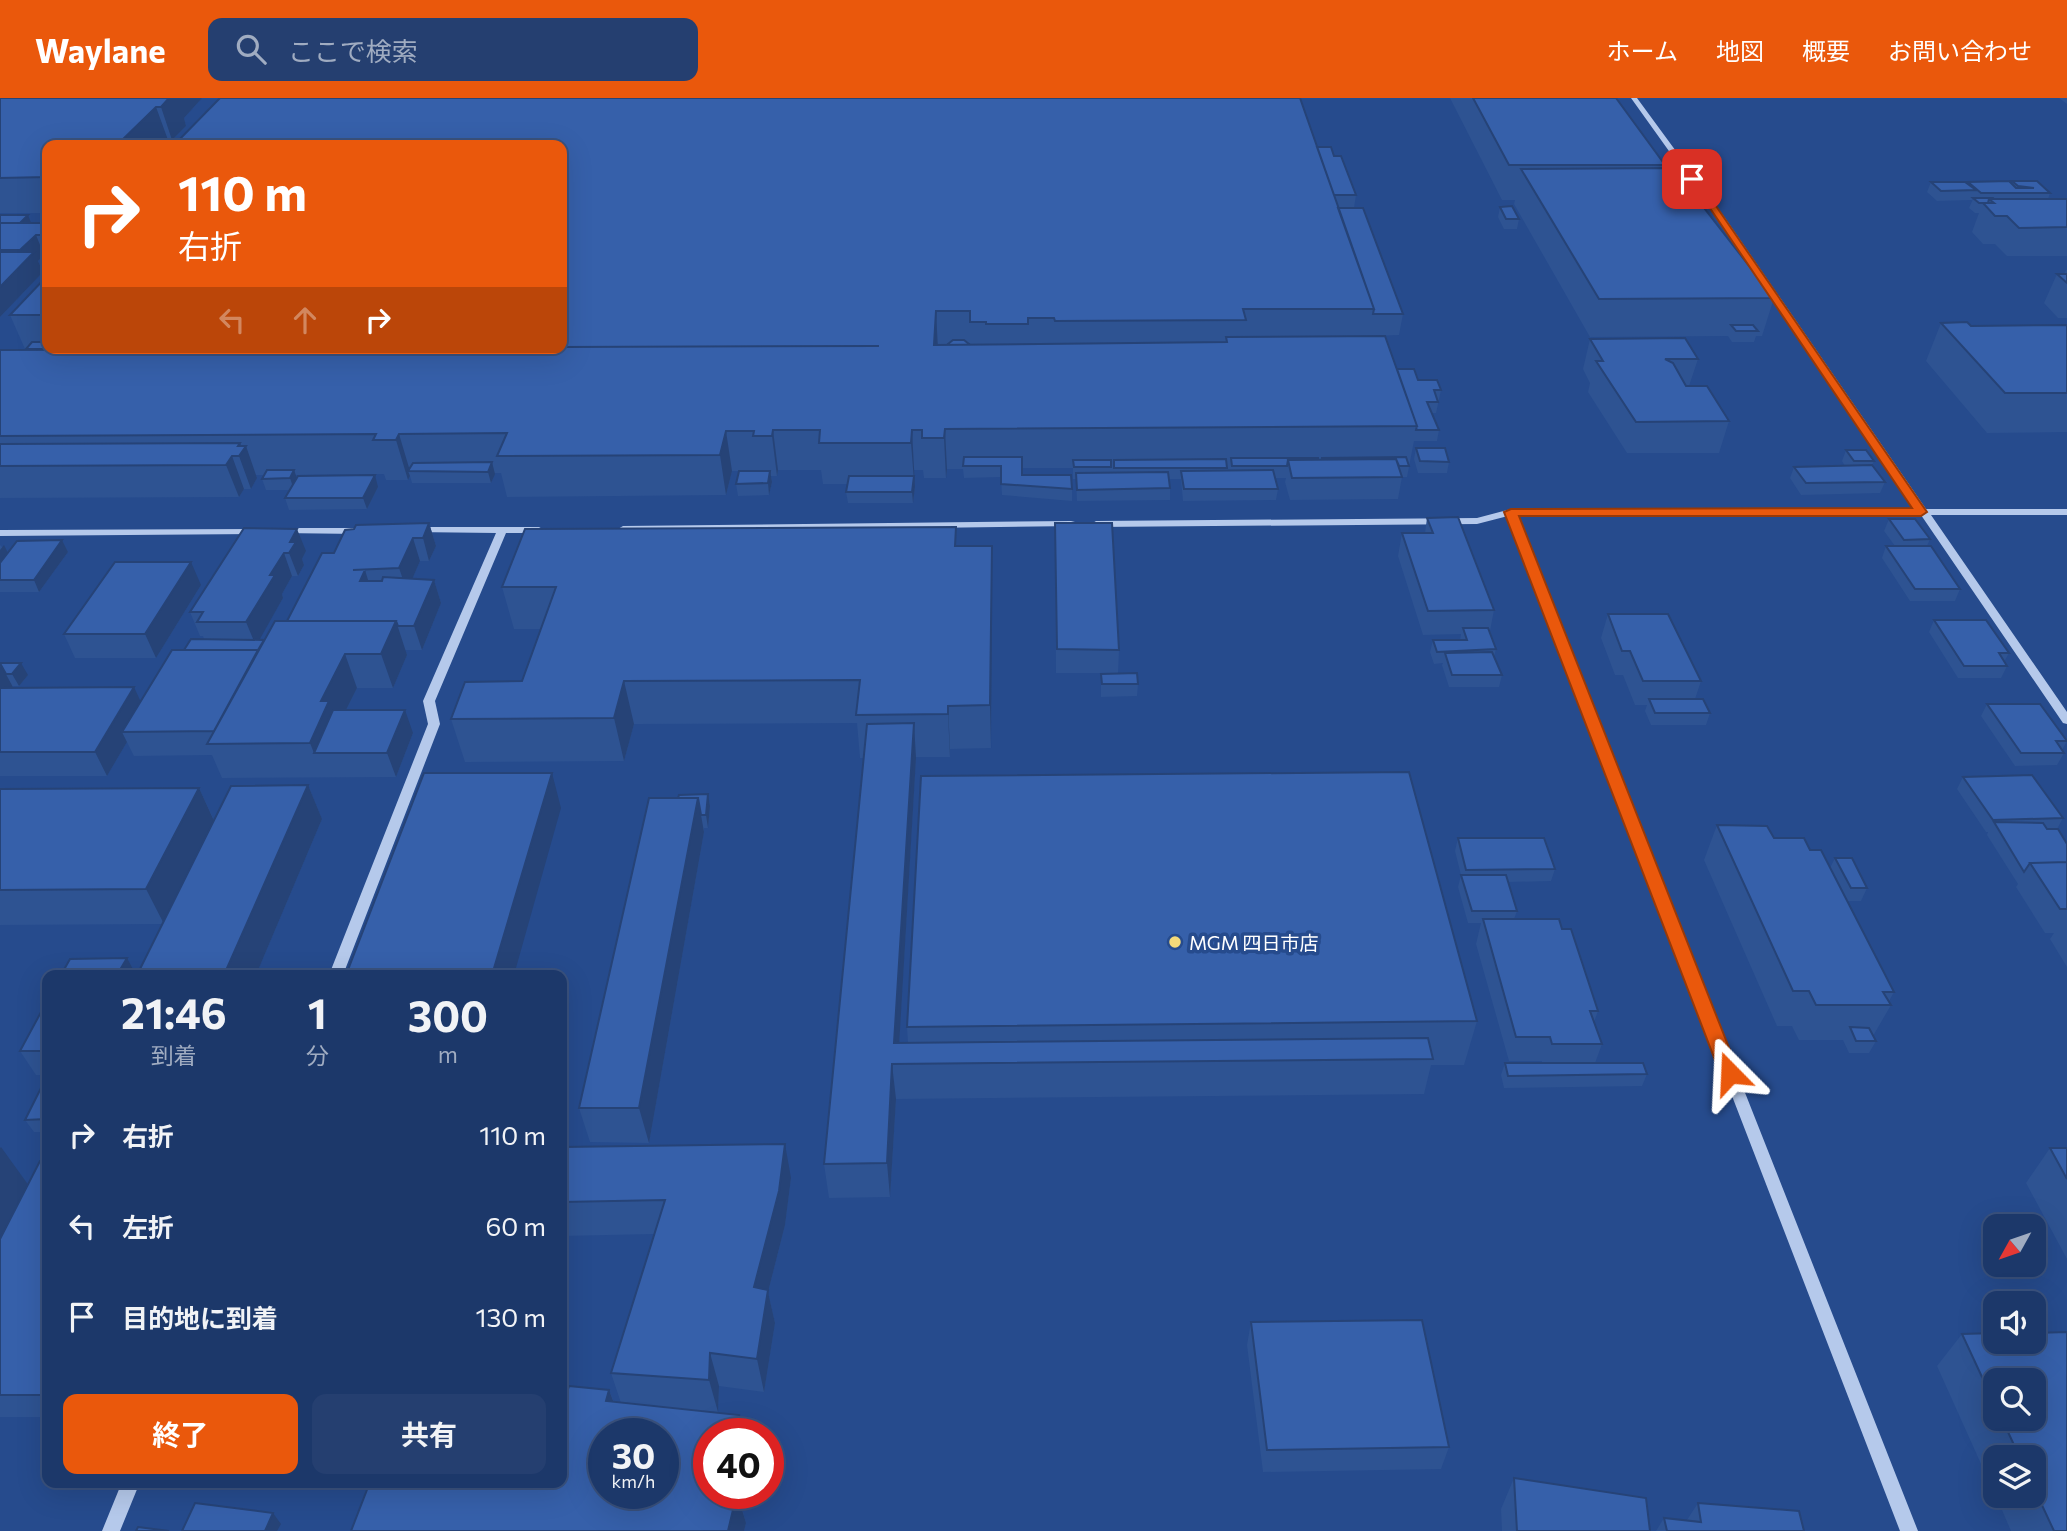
<!DOCTYPE html>
<html lang="ja">
<head>
<meta charset="utf-8">
<style>
  :root { --surface:#1c386a; --page:#253f70; --text:#f1f3f6; --muted:#a0acc1; --line:#3a527e; --accent:#ea580c }
  body { margin:0; font-family:Commissioner,"Noto Sans JP",sans-serif; background:var(--page); color:var(--text); height:100vh; display:flex; flex-direction:column; font-size:26px; white-space:nowrap }
  * { box-sizing:border-box; margin:0 }
  p { font-size:23px; color:var(--muted) }
  .icon { flex:none; width:38px; height:38px; fill:none; stroke:currentColor; stroke-width:2; stroke-linecap:round; stroke-linejoin:round }
  .map { position:relative; flex:1; overflow:hidden }
  .details { position:absolute; left:42px; top:872px; width:525px; height:518px; display:flex; flex-direction:column; background:var(--surface); border-radius:14px; box-shadow:0 7px 28px #0002,0 0 0 2px var(--line) }
  .details>* { flex:none }
  .top-card { position:absolute; left:42px; top:42px; width:525px; height:214px; border-radius:14px; box-shadow:0 7px 28px #0002,0 0 0 2px var(--line); background:#ea580c; color:#fff; overflow:hidden }
  .needle { width:46px; rotate:230deg }
  .fabs { position:absolute; left:1983px; top:1116px; display:grid; gap:14px }
  .fabs a { display:grid; place-items:center; width:63px; height:63px; border-radius:14px; background:var(--surface); box-shadow:0 7px 28px #0002,0 0 0 2px var(--line); font-size:35px }
  .speed { position:absolute; left:588px; top:1320px; display:flex; gap:14px; font-size:35px; font-weight:700; text-align:center }
  .speed>* { display:grid; place-content:center; width:91px; height:91px; border-radius:50%; background:var(--surface); box-shadow:0 7px 28px #0002,0 0 0 2px var(--line); line-height:1 }
  .speed small { font-size:18px; font-weight:400 }
  .speed .limit { border:10px solid #d22; background:#fff; color:#111 }
  .pin { position:absolute; display:grid; place-items:center; width:60px; height:60px; color:#fff; margin:-30px; border-radius:14px; box-shadow:0 4px 10px #0006 }
  .me { position:absolute; width:77px; margin:-38px; rotate:339deg; stroke-linejoin:round; filter:drop-shadow(0 0 5px #0008) }
  .turn { display:flex; align-items:center; gap:24px; height:147px; padding:0 21px; font-size:32px }
  .turn .icon { width:91px; height:91px; stroke-width:2.5 }
  .turn b { display:block; font-size:49px; line-height:60px }
  .lanes { display:flex; align-items:center; height:66px; padding:0 21px; background:#0003; justify-content:center; gap:35px; direction:ltr }
  .lanes .off { opacity:.35 }
  .eta { display:flex; justify-content:space-evenly; align-items:center; height:119px; text-align:center }
  .eta b { font-size:42px; font-weight:700; line-height:49px }
  .cta { display:flex; gap:14px; margin-top:auto; padding:14px 21px }
  .cta a { flex:1; height:80px; border-radius:14px; background:var(--accent); color:#fff; font-size:28px; font-weight:700; line-height:80px; text-align:center }
  .cta a+a { background:var(--page); color:var(--text) }
  ul { padding:0; list-style:none }
  li { display:flex; align-items:center; gap:21px; height:91px; padding:0 21px }
  li div { flex:1 }
  li b { display:block; font-size:26px }
  li em { font-style:normal }
  header { display:flex; align-items:center; gap:42px; box-sizing:border-box; height:98px; padding:0 35px; background:var(--accent); color:#fff }
  header strong { font-size:33px }
  nav { display:flex; gap:38px; margin-inline-start:auto; font-size:24px }
  .search { width:490px; height:63px; background:var(--page); display:flex; align-items:center; gap:18px; box-sizing:border-box; padding:0 24px; border-radius:14px; color:var(--muted); font-size:26px }
  .map>svg:first-child { display:block }
</style>
</head>
<body>
<header>
<strong>Waylane</strong>
<div class="search"><svg class="icon" aria-label="search" viewBox="0 0 24 24"><circle cx="10" cy="10" r="6"/><path d="M15 15l6 6"/></svg>ここで検索</div>
<nav><a>ホーム</a><a>地図</a><a>概要</a><a>お問い合わせ</a></nav>
</header>
<div class="map">
<svg width="2067" height="1433" viewBox="0 0 2067 1433">
  <rect width="100%" height="100%" fill="#264b8d"/>
  <g fill="none" stroke-linecap="round" stroke-linejoin="round">
    <!-- minor -->
    <path fill="#b5c9eb" fill-rule="evenodd" d="M1631 0H1637L1725 120 1926 411H2067V417H1931L2067 614V626L2063 625 1921 417H1517L1918 1433H1900L1508 418 1477 426 1096 429 1091 426 1096 423 1477 420 1511 411H1916L1719 123Z
      M1071 423 1075 424V428L623 434 618 431 623 428Z
      M417 429H539L544 432 539 435H506L435 603 440 626 343 877H329L428 626 423 603 496 435 413 434 412 432Z
      M284 430H360L365 433 360 436 280 435 279 433Z
      M259 431 263 432V436L0 438V432Z
      M122 1384H140L120 1433H102Z"/>
  </g>
  <!-- wall -->
  <path fill="#2e5392" fill-rule="evenodd" d="M0 0H202L184 20 186 28 172 42H168L163 47H47V115H0Z
    M220 0H1301V3L1317 49 1334 58 1356 97 1354 110 1403 216 1399 237 1370 238 1397 271 1418 282 1441 292 1436 315H1432L1439 332 1437 343H1414L1407 379H1402L1398 401 1290 402 1285 384 1286 380H1275L1278 391 1276 402 1183 403 1181 381H1169L1170 390V402L1077 403 1076 381H1073V370H1022V377L1072 391V403L1002 397 1001 379 964 380 963 371H947L946 380H924L923 372H914L915 389 913 405H848L846 394 848 386H823L821 372H778L777 378H771L772 384 769 397 738 398 736 386 739 373H732L726 397 507 399 501 375H495L491 385H412L410 378 408 382H386L384 376 296 377 297 380 378 389 367 411 289 412 285 400 289 392H266L262 381 264 377H256L257 380 251 391H244L239 399 0 400V252L25 251 10 217 47 178V250H562Z
    M1450 0H1616L1665 67 1664 70 1774 200 1762 238H1756L1754 244H1732L1728 238 1590 239 1514 106 1515 102H1502Z
    M2059 0H2067V6Z
    M2012 83 2050 95 2048 101H2067V158H2007L1995 146H1983L1972 134 1979 115H1975L1969 110 1973 101 1972 102 1937 103 1927 94 1931 84 1967 85 1968 84 2011 85Z
    M1500 109 1519 121 1517 131H1504L1498 119Z
    M0 117 31 125H47V157H44L38 163 43 174 0 219Z
    M2066 172H2067V220H2058L2044 205 2057 176H2064Z
    M1941 225 1971 228 2067 227V334L1987 335 1926 263Z
    M1590 241 1698 261 1689 288 1729 323 1719 355H1627L1588 294 1590 285 1583 271Z
    M1416 350 1449 364 1447 375H1418L1414 361Z
    M1846 352 1874 363 1872 367 1885 384 1880 395 1801 397 1790 380 1794 369 1845 368 1842 363Z
    M1427 420 1494 512 1490 533 1496 551 1494 559 1502 577 1499 589H1449L1442 567 1443 565 1434 566 1430 554 1433 542H1460L1461 536 1423 537 1398 458 1402 435H1425Z
    M1889 421 1930 441 1927 448 1960 491 1955 503H1910L1882 460 1886 448H1895L1884 433Z
    M429 425 436 448 429 463H420L412 481 434 482 441 505 422 552H405L407 557 393 590H357L346 612 413 635 396 679 222 680 212 657 134 658 127 644 107 678H0V565L28 577 19 588H13V590L141 603 184 552 204 541 203 538H200L190 514 244 430 306 453 302 461 304 467 298 478H292L282 496 283 500 259 542H264L287 523 334 455Z
    M1055 425 1119 552 1118 575H1056Z
    M956 429V448L992 490 991 650 950 651V659H916L899 945H908L907 929 1477 923 1464 967H1431L1424 996 896 1001 890 1099 829 1100 824 1066 864 660H860L857 625 634 626 624 663 465 664 451 621 522 583 541 531H514L502 489Z
    M62 442 68 454 39 494H0V447L8 455Z
    M201 487 156 560H75L64 536Z
    M1608 516 1701 583 1695 601 1710 615 1706 627H1651L1645 613 1647 607H1635L1623 577H1615L1601 540Z
    M1934 522 2009 555 2004 564 2007 568 2001 580H1958L1929 534Z
    M1101 576 1138 586 1137 598 1101 599Z
    M1987 606 2067 643 2062 652 2064 655 2057 667 2015 668 1981 618Z
    M1963 679 2063 720 2057 731 2067 746V869L2050 841 2054 835H2045L2016 789 2018 786 1987 737 1988 734H1986L1957 691Z
    M308 687 322 721 256 877H137L162 826 0 827V691L199 690 214 722Z
    M708 696 710 708 708 730H704V734L649 1045 590 1044 579 1010 678 700Z
    M1717 727 1810 752 1830 770 1835 760 1867 790 1861 803H1847L1894 894 1889 903 1891 907 1873 938 1876 943 1869 955H1849L1843 942H1799L1792 928H1777L1704 762Z
    M1458 740 1555 771 1551 783 1508 784 1517 813 1514 821 1562 831 1598 913 1594 924 1602 946 1595 965 1647 976 1642 988 1504 990 1501 977 1505 965H1542V963H1509L1476 846 1481 825H1468L1458 789 1461 777 1455 753Z
    M47 903V977H36L20 953Z
    M47 982V1034H34L25 1022Z
    M0 1049 28 1087 47 1063V1319H0Z
    M562 1049 791 1080 785 1127 768 1194 775 1225 764 1294 719 1288 718 1314 687 1312 739 1317 743 1335H709V1395H738L746 1425 744 1433H351L565 1301 609 1292 614 1304 621 1305 611 1275 654 1136 562 1138Z
    M2050 1050H2067V1161L2026 1085Z
    M1251 1224 1449 1349 1441 1371 1263 1374 1247 1247Z
    M2067 1234V1433H2011L1996 1398H2034V1360H1995V1397L1937 1268 1962 1236 1995 1235V1244H2034V1235ZM1995 1283H2034V1321H1995Z
    M1514 1380 1650 1433H1502L1501 1411Z
    M1698 1405 1804 1433H1656L1664 1420 1687 1422Z"/>
  <!-- shaded-wall -->
  <path fill="#264377" d="M169 0H202L184 20 186 28 172 42 161 9Z
    M156 9 168 42 163 47H117Z
    M28 117 32 127 17 128Z
    M36 137 44 157 38 163 43 174 0 219V189L25 163 20 152Z
    M936 213 938 251 934 247Z
    M945 331 947 371 946 380 944 340Z
    M773 332 778 372 777 378 772 338Z
    M912 332 915 389 913 405 912 394 914 383 911 345Z
    M726 333 732 373 726 397 720 357Z
    M399 336 410 373H408L410 378 408 382 396 342Z
    M240 345 243 352 246 348 257 380 251 391 239 358 238 348Z
    M232 358 244 391 239 399 226 367Z
    M492 364 495 376 491 385 488 374Z
    M294 372 298 383 294 392 290 380Z
    M770 373 772 384 769 397 768 385Z
    M375 377 378 389 367 411 363 400Z
    M429 425 436 448 429 463 423 440Z
    M297 431 306 453 302 461 304 467 298 478 289 455 290 444Z
    M413 440 420 463 407 493 399 470Z
    M62 442 68 454 39 494 34 482Z
    M4 447 10 459 0 471V452Z
    M992 448V490L991 650 990 607Z
    M284 455 292 478 282 496 283 500 256 548 246 524 270 477Z
    M191 464 201 487 156 560 145 536Z
    M365 472 372 495 360 483Z
    M434 482 441 505 422 552 414 528Z
    M396 523 407 557 393 590 381 556Z
    M345 556 357 590 338 628 314 655 310 645 321 603Z
    M21 565 28 577 19 588 12 576Z
    M1 567 14 591 0 611V569Z
    M624 583 634 626 624 663 614 620Z
    M134 589 145 613 122 634 127 644 107 678 95 654Z
    M948 608 950 651V659L948 616Z
    M405 612 413 635 396 679 387 655Z
    M914 625 916 660 898 966 894 945Z
    M552 675 561 710 514 877H492Z
    M308 687 322 721 256 877H224Z
    M199 690 215 725 164 826 146 791Z
    M708 696 710 708 708 730 706 717Z
    M698 700 704 734 649 1045 639 1010Z
    M127 860 136 877H117Z
    M892 966 896 1001 890 1099 887 1065Z
    M785 1046 791 1080 785 1127 768 1194 775 1225 764 1294 757 1261 754 1189Z
    M1 1049 32 1092 0 1155V1050Z
    M710 1255 719 1288 718 1314 709 1282Z
    M609 1292 621 1324 606 1303Z
    M739 1317 743 1335H734Z
    M737 1395 746 1425 744 1433H728Z
    M273 1415 281 1426 277 1433H265Z"/>
  <!-- building -->
  <path fill="#3660aa" stroke="#264377" stroke-width="2" fill-rule="evenodd" d="M0 0H169L161 9H156L117 47H47V79L0 80Z
    M220 0H1300L1374 211H1243L1246 222 1055 223 1054 220H1028V226H986V224H970V213H936L934 247 1227 244 1226 239 1385 238 1417 328 945 331 944 340H922V332H912L911 345H819L820 332H773L772 338H753L754 333H726L720 357 497 358 507 335 399 336 396 342H373L376 336 0 338V252L562 250V249L879 248 562 249V47H174Z
    M1473 0H1616L1665 67H1509Z
    M1317 49H1331L1334 58H1341L1356 97H1334Z
    M1673 70 1774 200 1599 201 1521 71Z
    M2009 83 2016 90H2034L2018 88 2012 83H2037L2050 95H1981L1968 84Z
    M1931 84H1965L1976 92 1941 93Z
    M1973 100H1993L1994 101H1989L1988 105H1979Z
    M1989 101H2067V129L2019 130 2007 118H1995L1983 105H1994Z
    M1512 108 1519 121H1506L1500 109Z
    M1338 110H1363L1403 216H1373L1374 211Z
    M0 117H28L20 125H0Z
    M0 125H47V137H36L20 152H0Z
    M0 154H34L0 189Z
    M2057 176H2067V185Z
    M47 178V217H10Z
    M1967 224 1971 228 2067 227V295H2005L1941 225Z
    M1731 227H1753L1758 233H1736Z
    M1685 240 1698 261H1665L1673 265 1686 288H1707L1729 323 1636 324 1596 263H1603L1590 241Z
    M953 242H964L969 246 968 247H949L948 246Z
    M32 244H47V250H64L63 251H26Z
    M67 250H178L66 251Z
    M1397 271H1414L1418 282H1437L1441 292H1434L1438 304H1427L1439 332H1416L1417 328Z
    M240 345 238 348H246L239 358H232L226 367 0 368V346Z
    M1416 350H1445L1449 364 1420 363Z
    M1846 352H1866L1874 363H1854Z
    M964 359H1022V377H1071L1072 391 1001 386V368H963Z
    M1406 359 1409 368H1399L1396 361H1322V360Z
    M1231 360H1318V361L1288 362 1287 368H1232Z
    M1226 361 1227 370H1114V362Z
    M1396 361 1402 379 1292 380 1288 362Z
    M1073 362H1111V369H1074Z
    M492 364 488 374 408 373 413 365Z
    M1872 367 1885 384 1806 385 1794 369Z
    M267 372H294L290 380 262 381Z
    M1273 372 1278 391H1184L1181 373Z
    M739 373H770L768 385 736 386Z
    M1168 374 1170 390 1077 392 1076 375Z
    M375 377 363 400H285L298 378Z
    M849 378H914L912 394H846Z
    M1458 419 1494 512 1428 513 1402 435H1433L1427 420Z
    M1889 421H1915L1930 441 1904 442Z
    M429 425 423 440H413L399 470 353 472H365L360 483H382L383 479 434 482 414 528H398L396 523H287L322 455H334L345 432 354 431 356 427Z
    M1055 425H1112L1119 552 1057 551Z
    M956 429 955 448H992L990 607 948 608V616L856 617 860 582 624 583 614 620 451 621 465 584 522 583 556 489H502L525 431Z
    M244 430 297 431 290 444H296L289 455H284L270 477H275L246 524H197L203 514H190Z
    M62 442 34 482H0V465L17 443Z
    M1886 448H1931L1960 491H1915Z
    M115 464H191L145 536H64Z
    M1608 516H1668L1701 583H1643L1630 553H1622Z
    M1934 522H1986L2009 555H1999L2007 568H1964Z
    M275 523H396L381 556H345L321 603H329L310 645 207 646Z
    M1463 530H1488L1496 551 1437 554 1433 542H1467Z
    M191 541 264 542 258 552H184Z
    M172 552H258L214 633 122 634Z
    M1492 554 1502 577H1452L1445 555Z
    M0 565H21L12 576H6L1 567H0Z
    M1137 575 1138 586H1102L1101 576Z
    M134 589 95 654H0V590Z
    M1649 601H1703L1710 615H1655Z
    M1987 606H2040L2067 643H2056L2064 655H2021Z
    M333 612H405L387 655H314Z
    M914 625 894 945 1428 940 1433 961 892 966 887 1065 824 1066 867 626Z
    M1409 674 1477 923 907 929 921 678Z
    M424 675H552L492 877H346Z
    M2032 677 2063 720 1993 722 1963 679Z
    M308 687 224 877H137L231 688Z
    M199 690 146 791 0 792V691Z
    M708 696 706 717H701L698 700H678L679 697Z
    M649 700H698L639 1010H579Z
    M1994 724 2043 725 2047 731H2058L2067 746V764L2030 765 2024 774Z
    M1717 727 1767 728 1774 740H1804L1810 752H1821L1894 894H1883L1891 907H1816L1809 893H1793Z
    M1458 740H1544L1555 771 1466 772Z
    M1835 760H1852L1867 790H1851Z
    M2067 764V811H2060L2030 765Z
    M1461 777H1506L1517 813H1472Z
    M1483 821H1559L1562 831H1571L1598 913H1590L1602 946H1552L1550 939H1516Z
    M127 860 117 877H61L70 861Z
    M47 903V953H20Z
    M1850 929 1869 930 1876 943H1856Z
    M1505 965H1643L1647 976 1508 978Z
    M45 982H47V1021L25 1022Z
    M785 1046 779 1093 754 1189 768 1192 757 1261 710 1255 709 1282 611 1275 665 1102 562 1104V1049Z
    M2050 1050H2067V1081Z
    M40 1063H47V1297H0V1141Z
    M1422 1222 1449 1349 1267 1352 1251 1224Z
    M2067 1234V1433H2054L2034 1390V1360H2020L2002 1321H2034V1283H1995V1307L1962 1236 1995 1235V1244H2034V1235Z
    M569 1288 609 1292 606 1303 739 1317 734 1335H709V1395H737L728 1433H351L370 1384H562V1301H565ZM604 1335H663V1395H604Z
    M1514 1380 1646 1400 1650 1433H1517Z
    M195 1405 273 1415 265 1433H182Z
    M1698 1405 1799 1413 1804 1433H1667L1664 1420 1701 1424Z
    M138 1429 169 1433H136Z"/>
  <!-- route -->
  <path fill="#ea580c" stroke="#983908" stroke-width="2" d="M1689 79H1696L1927 414 1921 418H1519L1739 975 1730 982 1720 975 1504 414 1511 411 1912 410Z"/>
  <!-- markers -->
  <circle fill="#f4da7a" stroke="#264b8d" stroke-width="2.5" cx="1175" cy="844" r="7"/>
  <g text-anchor="middle" dominant-baseline="central" stroke-width="7" stroke-linejoin="round" paint-order="stroke">
    <!-- poi labels -->
    <g font-size="19" fill="#fff" stroke="#264b8d" text-anchor="start">
      <text x="1189" y="844">MGM 四日市店</text>
    </g>
  </g>
</svg>
<div class="fabs">
<a><svg class="needle" viewBox="-14 -14 28 28"><path d="M0-13l5 13h-10z" fill="#e53935"/><path d="M0 13l5-13h-10z" fill="#a0acc1"/></svg></a>
<a><svg class="icon" aria-label="sound" viewBox="0 0 24 24"><path d="M4 9h4l5-4v14l-5-4H4zM17 9q2 3 0 6"/></svg></a>
<a><svg class="icon" aria-label="search" viewBox="0 0 24 24"><circle cx="10" cy="10" r="6"/><path d="M15 15l6 6"/></svg></a>
<a><svg class="icon" aria-label="layers" viewBox="0 0 24 24"><path d="M12 4l9 5-9 5-9-5zM3 14l9 5 9-5"/></svg></a>
</div>
<div class="speed"><div>30<small>km/h</small></div><div class="limit">40</div></div>
<div class="pin" style="left:1692px;top:81px;background:#d93025"><svg class="icon" aria-label="arrive" viewBox="0 0 24 24"><path d="M6 21V4h12l-3 4 3 4H6"/></svg></div>
<svg class="me" style="left:1730px;top:975px" viewBox="-20 -20 40 40"><path d="M0-17L14 15 0 8-14 15z" fill="#ea580c" stroke="#fff" stroke-width="4"/></svg>
<div class="top-card">
<div class="turn"><svg class="icon" aria-label="right" viewBox="0 0 24 24"><path d="M7 20v-9h11M14 6l5 5-5 5"/></svg><div><b>110 m</b>右折</div></div>
<div class="lanes"><svg class="icon off" aria-label="left" viewBox="0 0 24 24"><path d="M17 20v-9H6M10 6l-5 5 5 5"/></svg><svg class="icon off" aria-label="ahead" viewBox="0 0 24 24"><path d="M12 20V5M6 11l6-6 6 6"/></svg><svg class="icon" aria-label="right" viewBox="0 0 24 24"><path d="M7 20v-9h11M14 6l5 5-5 5"/></svg></div>
</div>
<section class="details">
<div class="eta">
<div><b>21:46</b><p>到着</p></div>
<div><b>1</b><p>分</p></div>
<div><b>300</b><p>m</p></div>
</div>
<ul>
<li><svg class="icon" aria-label="right" viewBox="0 0 24 24"><path d="M7 20v-9h11M14 6l5 5-5 5"/></svg><div><b>右折</b></div><em>110 m</em></li>
<li><svg class="icon" aria-label="left" viewBox="0 0 24 24"><path d="M17 20v-9H6M10 6l-5 5 5 5"/></svg><div><b>左折</b></div><em>60 m</em></li>
<li><svg class="icon" aria-label="arrive" viewBox="0 0 24 24"><path d="M6 21V4h12l-3 4 3 4H6"/></svg><div><b>目的地に到着</b></div><em>130 m</em></li>
</ul>
<div class="cta"><a>終了</a><a>共有</a></div>
</section>
</div>
</body>
</html>
